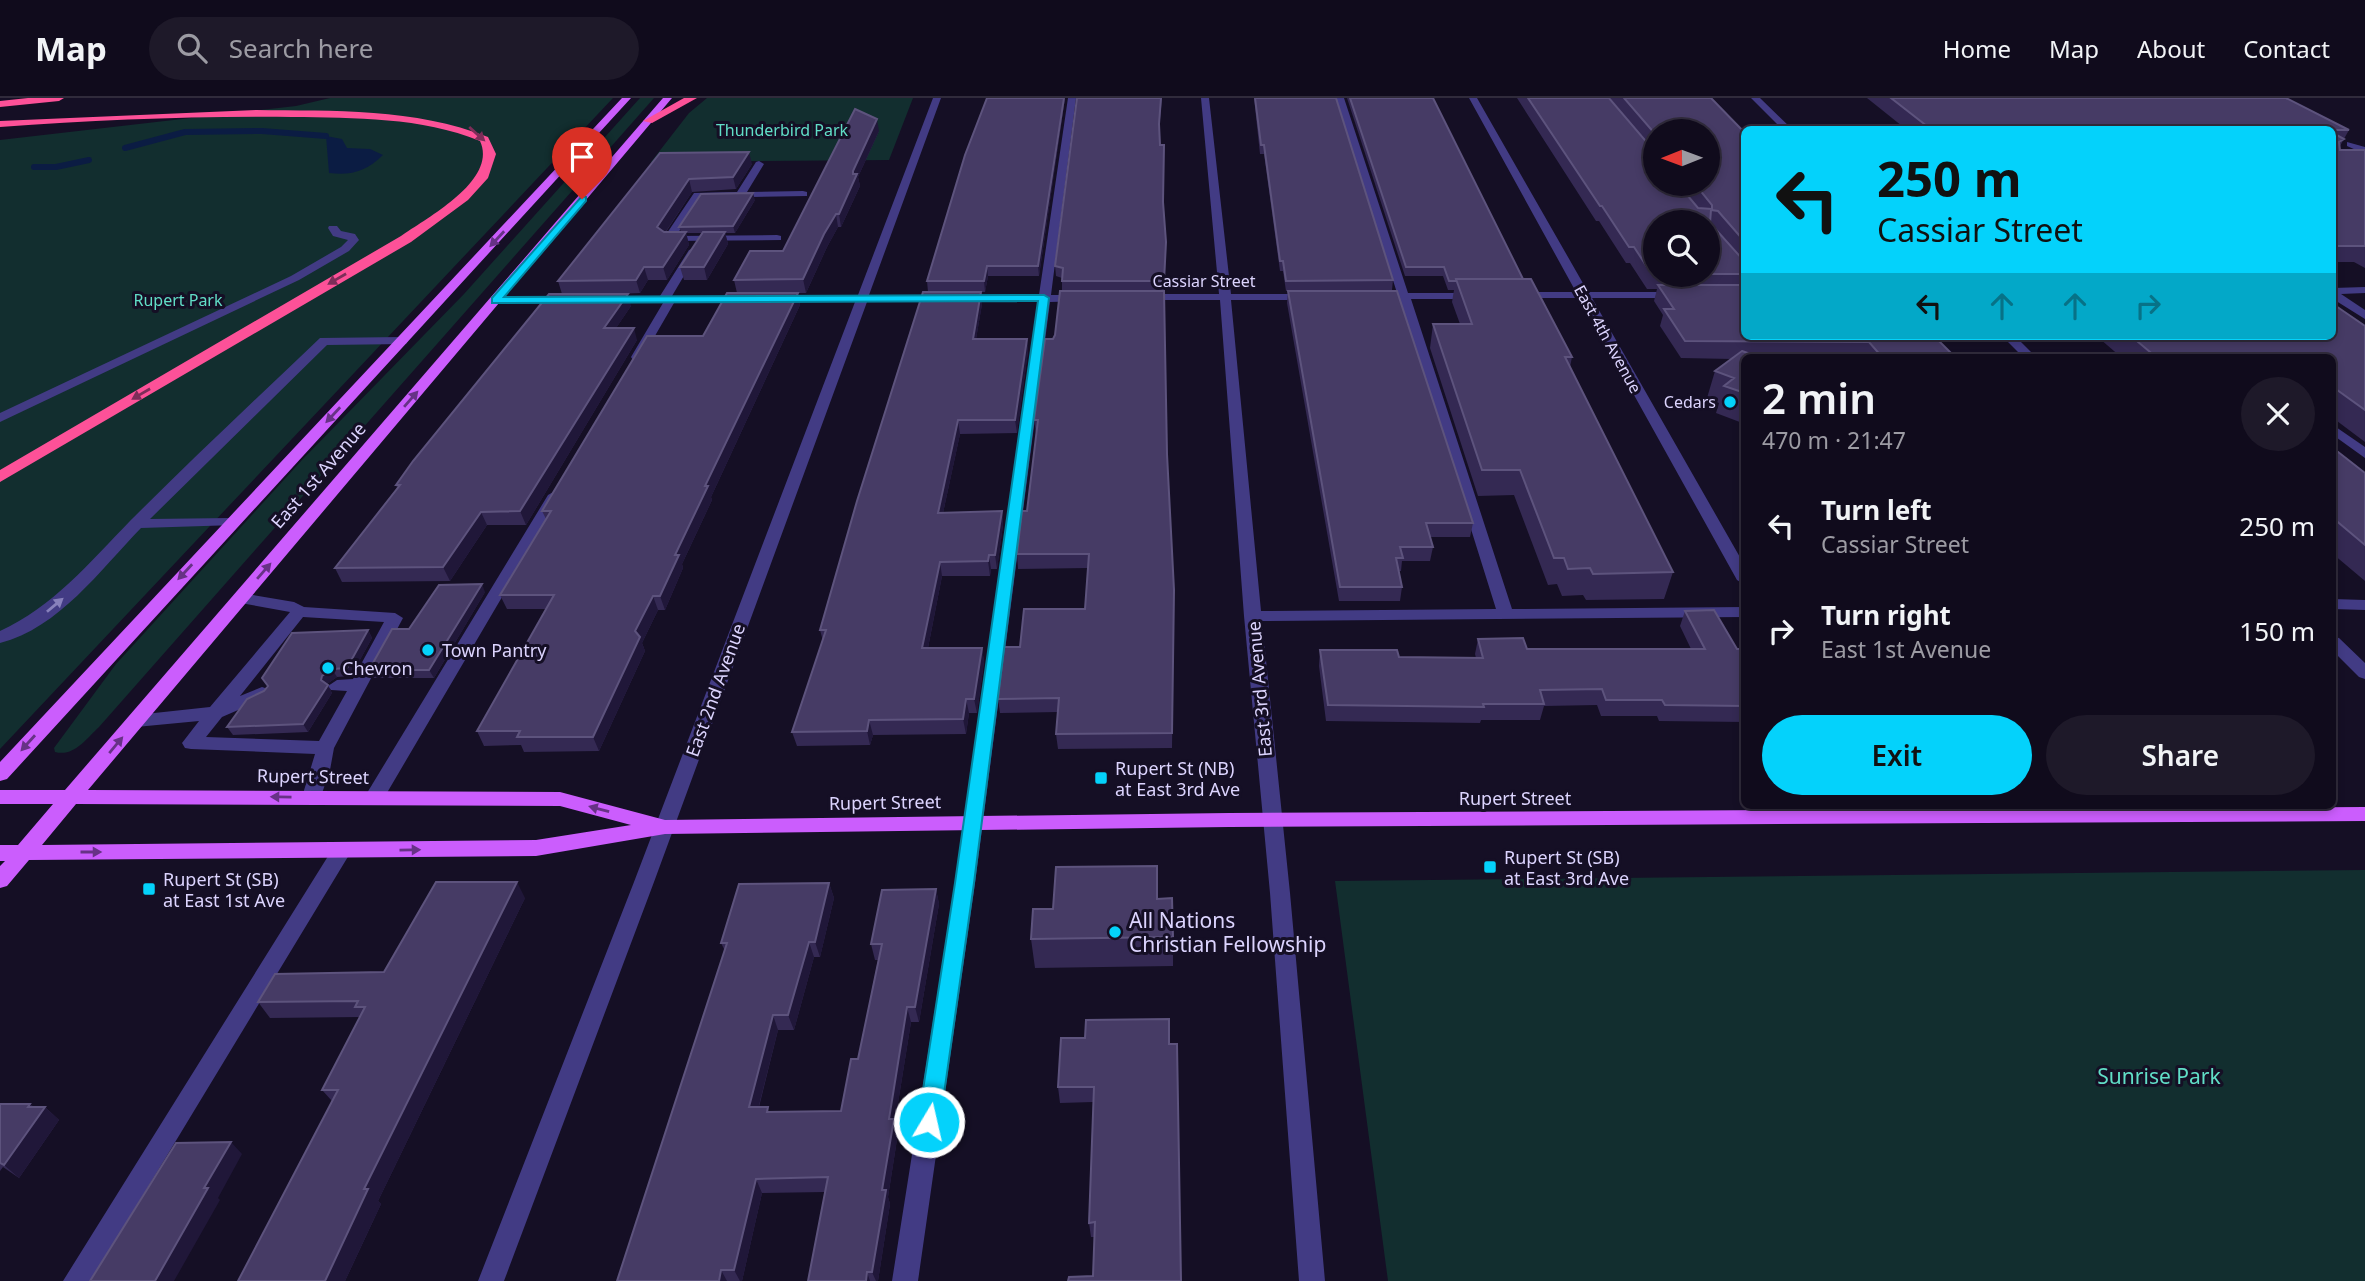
<!DOCTYPE html>
<html lang="en">
<head>
<meta charset="utf-8">
<style>
  :root { --surface:#100b1c; --page:#1e1929; --text:#f1f3f6; --muted:#9c9ba3; --line:#302b3b; --accent:#04d2fb }
  body { margin:0; font-family:"Noto Sans",sans-serif; background:var(--page); color:var(--text); height:100vh; display:flex; flex-direction:column; font-size:26px; white-space:nowrap }
  * { box-sizing:border-box; margin:0 }
  p { font-size:23px; color:var(--muted) }
  .icon { flex:none; width:38px; height:38px; fill:none; stroke:currentColor; stroke-width:2; stroke-linecap:round; stroke-linejoin:round }
  .map { position:relative; flex:1; overflow:hidden }
  .side { position:absolute; left:1741px; top:256px; width:595px; height:455px; display:flex; flex-direction:column; background:var(--surface); border-radius:10px; box-shadow:0 4px 10px #0003,0 0 0 2px var(--line) }
  .side>* { flex:none }
  .hud { position:absolute; left:1741px; top:28px; width:595px; height:214px; border-radius:10px; box-shadow:0 4px 10px #0003,0 0 0 2px var(--line); background:#04d2fb; color:#111; overflow:hidden }
  .needle { width:46px; rotate:269deg }
  .fabs { position:absolute; left:1643px; top:21px; display:grid; gap:14px }
  .fabs a { display:grid; place-items:center; width:77px; height:77px; border-radius:50%; background:var(--surface); box-shadow:0 4px 10px #0003,0 0 0 2px var(--line); font-size:35px }
  .pin { position:absolute; display:grid; place-items:center; width:60px; height:60px; color:#fff; margin:-72px -30px; border-radius:50% 50% 50% 0; rotate:-45deg; box-shadow:0 0 7px #0007 }
  .pin .icon { rotate:45deg }
  .me { position:absolute; width:77px; margin:-38px; rotate:9deg; stroke-linejoin:round; filter:drop-shadow(0 0 5px #0008) }
  .turn { display:flex; align-items:center; gap:24px; height:147px; padding:0 21px; font-size:32px }
  .turn .icon { width:91px; height:91px; stroke-width:2.5 }
  .turn b { display:block; font-size:49px; line-height:60px }
  .lanes { display:flex; align-items:center; height:66px; padding:0 21px; background:#0003; justify-content:center; gap:35px; direction:ltr }
  .lanes .off { opacity:.35 }
  .round { display:grid; place-items:center; flex:none; width:74px; height:74px; border-radius:37px; background:var(--page) }
  .summary { display:flex; align-items:center; justify-content:space-between; height:119px; padding:0 21px }
  h1 { font-size:42px; font-weight:600; line-height:52px }
  .action { display:flex; gap:14px; margin-top:auto; padding:14px 21px }
  .action a { flex:1; height:80px; border-radius:42px; background:var(--accent); color:#111; font-size:28px; font-weight:600; line-height:80px; text-align:center }
  .action a+a { background:var(--page); color:var(--text) }
  ul { padding:0; list-style:none }
  li { display:flex; align-items:center; gap:21px; height:105px; padding:0 21px }
  li div { flex:1 }
  li b { display:block; font-size:26px }
  li em { font-style:normal }
  header { display:flex; align-items:center; gap:42px; box-sizing:border-box; height:98px; padding:0 35px; background:var(--surface); border-bottom:2px solid var(--line) }
  header strong { font-size:33px }
  nav { display:flex; gap:38px; margin-inline-start:auto; font-size:24px }
  .search { width:490px; height:63px; background:var(--page); display:flex; align-items:center; gap:18px; box-sizing:border-box; padding:0 24px; border-radius:38px; color:var(--muted); font-size:26px }
  .map>svg:first-child { display:block }
</style>
</head>
<body>
<header>
<strong>Map</strong>
<div class="search"><svg class="icon" aria-label="search" viewBox="0 0 24 24"><circle cx="10" cy="10" r="6"/><path d="M15 15l6 6"/></svg>Search here</div>
<nav><a>Home</a><a>Map</a><a>About</a><a>Contact</a></nav>
</header>
<div class="map">
<svg width="2365" height="1183" viewBox="0 0 2365 1183">
  <rect width="100%" height="100%" fill="#150f25"/>
  <!-- green -->
  <path fill="#122e2f" d="M330 0H613L0 651V42L296 8Z
    M640 0H654L99 629C86 641 74 659 55 654L54 650 116 566 302 362 464 196Z
    M707 0H913L889 62 651 64 689 15Z
    M2365 772V1183H1388L1335 783Z"/>
  <!-- water -->
  <path fill="#0b1c43" d="M326 38 342 41 347 50 370 51 383 57C367 73 351 78 329 75Z"/>
  <g fill="none" stroke-linecap="round" stroke-linejoin="round">
    <!-- stream -->
    <path stroke="#0b1c43" stroke-width="6" d="M125 50 185 34 262 33 326 38
      M34 69H56L89 62"/>
    <!-- minor -->
    <path fill="#423b84" fill-rule="evenodd" d="M933 0H941L869 197H1039L1068 0H1076L1051 197H1083L1089 200 1083 203 1050 204 975 785 918 1183H892L955 785 1038 204H867L654 784 504 1183H478L634 784 855 204H775L769 201 775 198 858 197Z
      M1201 0H1209L1231 196H1311L1317 199 1311 202H1231L1261 513 1496 511 1399 201H1377L1371 198 1377 195H1397L1336 0H1344L1408 195H1475L1481 198 1475 201H1411L1512 511 1745 509V519L1262 523 1290 795 1325 1183H1299L1270 795 1244 518 1220 202H1143L1137 199 1143 196H1219Z
      M1469 0H1477L1588 194H1678L1684 197 1678 200H1592L1745 468V487L1737 482 1580 200H1517L1511 197 1517 194H1576Z
      M1751 0H1760L1793 32H1783Z
      M2347 44 2365 49V56L2347 48Z
      M759 63 764 66 747 94 803 93 807 94V98L701 100 676 138 777 137 781 138V142L664 143 663 141 694 95 737 94 756 64Z
      M329 128H337L341 133 355 136 359 142 349 153 299 182 0 324V315L291 178 341 149 348 142 333 138 328 130Z
      M693 151 698 154 672 198H747L753 201 747 204 674 205 641 262H633L631 259 663 205H607L601 202 607 199 660 198 689 152Z
      M2365 189V195L2341 196 2365 212V221L2333 201V190Z
      M495 199H565L571 202 565 205 491 204 489 202Z
      M2002 238H2015L2036 259H2023Z
      M402 239 408 243 406 246 327 247 150 421 231 420 236 421 238 424 236 427 141 430C100 472 59 530 0 545V533C53 509 89 465 130 423 192 361 256 301 320 240Z
      M2333 327 2365 349V360L2333 337Z
      M555 393 562 397 381 705H367L364 700 367 695 548 397Z
      M241 495 294 504 304 509 395 515 403 520 334 650 330 672 319 704H305L302 699 315 656 191 651 185 650 182 645 199 623 136 629 130 627 127 623 130 619 136 617 210 609 290 514 235 504 233 500ZM303 519 384 524 353 581 337 582 328 588 331 592 347 593 319 643 206 639 222 619 268 599 271 595 268 591 262 589 240 598Z
      M2333 501 2365 502V512L2333 511Z
      M2333 539 2339 540 2365 565V581L2359 579 2333 553Z
      M342 744 349 747 352 752 349 757 91 1183H63L335 747Z"/>
    <!-- major -->
    <path fill="#cb5dfd" fill-rule="evenodd" d="M622 0H631L7 681 0 683V664Z
      M663 0H672L88 692 560 694 665 722 1229 715 2365 709V723L1229 729 665 736 536 758 29 762 7 788 0 790V768L5 763H0V747H18L53 706H0V692H65ZM76 706 560 708 631 727 536 742 42 747Z"/>
    <!-- highway -->
    <path fill="#fd5198" fill-rule="evenodd" d="M28 0H64L59 3 0 9V3Z
      M684 0H697L652 25 643 23Z
      M256 12C333 13 415 10 488 39L496 56 488 80 468 102 411 144 0 384V372L401 138C428 119 498 82 480 43 421 19 355 20 292 19 194 18 97 22 0 29V23Z"/>
  </g>
  <!-- wall -->
  <path fill="#342953" fill-rule="evenodd" d="M987 0H1065L1039 178H988L985 194H928L927 183Z
    M1077 0H1162L1159 32 1166 154 1164 193H1062V180L1056 178 1055 168Z
    M1254 0H1336L1393 182 1392 192 1286 193 1283 173H1280L1264 56H1260Z
    M1347 0H1433L1523 181 1572 259 1570 269 1673 474 1664 501 1586 502 1583 497 1562 498 1557 486 1548 487 1514 397 1478 398 1430 250 1433 226H1460L1452 204 1454 192H1448L1443 178H1405Z
    M1517 0H1609L1649 47 1610 0H1711L1745 35V238H1934L1955 259H1745V326L1716 315 1719 305 1707 300 1715 273 1732 261 1681 260 1660 228 1663 217 1654 203 1657 191H1647L1630 165H1626L1599 123H1596ZM1656 33 1708 86H1679L1699 111 1656 86ZM1656 124H1708V177H1656Z
    M1867 0H2286L2349 32 2340 48V52H2365V170L2354 164H2333V32H1907Z
    M879 33 858 79 860 88 841 129H838L827 149 806 195H737L734 182 783 153Z
    M660 55 752 66 736 91 692 94 666 134H681L679 129 755 102 735 135H725L728 146 707 182H684L680 169 702 135H686L689 147 667 182H648L640 195 614 196 631 208 616 230 637 242 526 427H487L450 483 342 484 335 470 397 390 396 387 562 196 558 183Z
    M1288 193 1473 425 1470 439H1430L1433 449 1430 463H1402L1401 473H1399L1402 489 1400 503H1339L1287 205Z
    M981 194 982 206 976 241H1027L1028 253 1017 335 960 336 943 415 1002 413 1003 427 997 471H991L990 478H942L928 550H982L984 564 977 615H969L966 636 873 637 870 647 797 648 792 634 823 543 820 532Z
    M798 195 800 207 711 399 712 402 682 466 683 470 665 512H658L642 545 645 553 599 653 524 654 521 647 484 648 477 633 546 511H507L500 497 546 421 542 413 703 238Z
    M2365 228V344L2333 320V259H2121L2100 241 2102 238H2333Z
    M1045 241 1167 356 1174 492 1172 650 1058 651 1056 636 1058 614 1000 615 998 601 1020 549 1085 511 1088 470 1018 471 1017 456 1027 413 1037 335H1036L1034 322Z
    M2333 350 2365 375V483L2333 456Z
    M485 494 434 580H374L369 572 409 531Z
    M1685 513 1737 551 1745 554V624L1659 623 1657 618H1601L1597 607 1544 608 1540 622H1481L1480 625 1326 623 1319 568 1320 552 1399 559 1476 560 1475 556 1478 541 1527 551H1691L1680 528Z
    M368 532 372 540 351 578 337 579 327 586 332 595 308 634 233 637 227 629 268 589 262 580Z
    M829 785 834 800 820 859H814L794 932H778L759 1009 770 1014 841 1013 858 961 878 862H875L871 846 936 791 939 806 919 924H911L895 1024 898 1035 888 1099 890 1106 878 1183H808L825 1094 762 1095 742 1183H617L725 853 721 845Z
    M525 800 378 1103 381 1106 345 1183H238L332 1003 322 992 360 919 270 920 258 904 384 874Z
    M1157 801 1173 839V868L1035 870 1031 841 1053 811Z
    M1169 921 1093 1178 1095 1139H1091L1089 1125 1093 1004 1060 1005 1058 989 1085 940Z
    M0 1006H30L34 1009H45L59 1022 19 1080 3 1069 0 1073Z"/>
  <!-- shaded-wall -->
  <path fill="#201739" d="M1064 0H1065L1039 178 1038 168Z
    M877 21 879 33 858 79 860 88 841 129 839 116 853 73Z
    M749 54 752 66 736 91 733 79Z
    M689 81 692 94 660 142 657 129Z
    M753 95 755 102 735 135 733 128Z
    M836 116 838 129 827 149 806 195 803 181 824 136Z
    M686 134 689 147 667 182 663 169Z
    M725 134 728 146 707 182 704 169Z
    M987 168 988 178 985 194 984 183Z
    M644 169 648 182 640 195 636 182Z
    M981 194 982 206 974 253 973 241Z
    M798 195 800 207 711 399 712 402 682 466 683 470 665 512 660 498 675 457 705 388Z
    M628 196 631 208 608 242 604 230Z
    M634 230 637 242 526 427 520 413Z
    M1027 241 1028 253 1017 335 1015 322Z
    M958 322 960 336 940 429 938 415Z
    M1002 413 1003 427 997 471 995 457Z
    M481 414 487 427 450 483 443 469Z
    M989 457 991 471 990 478 988 463Z
    M940 464 942 478 925 565 922 550Z
    M482 486 485 494 434 580 429 572Z
    M653 498 658 512 642 545 645 553 599 653 593 639 635 533Z
    M368 532 372 540 351 578 347 570Z
    M982 550 984 564 977 615 974 601Z
    M332 571 337 579 327 586 332 595 308 634 303 626 322 578Z
    M966 601 969 615 966 636 963 621Z
    M869 622 873 637 870 647 867 633Z
    M517 784 525 800 378 1103 381 1106 345 1183H325L364 1091Z
    M829 785 834 800 820 859 815 844Z
    M936 791 939 806 919 924 915 909Z
    M809 844 814 859 794 932 788 917Z
    M907 909 911 924 895 1024 898 1035 888 1099 890 1106 878 1183H876L872 1174 882 1092 889 1021Z
    M773 917 778 932 755 1023 749 1009Z
    M30 1006 41 1015 45 1009 59 1022 19 1080 4 1067 28 1009Z
    M231 1044 242 1056 218 1100 220 1102 174 1183H155L204 1090Z
    M756 1081 762 1095 742 1183H740L734 1172Z
    M721 1172 727 1183H719Z
    M867 1174 870 1183H866Z"/>
  <!-- building -->
  <path fill="#463b65" stroke="#5d537d" stroke-width="2" d="M987 0H1064L1038 168H987L984 183H927L965 57Z
    M1077 0H1161L1159 26 1160 47H1164L1163 104 1166 144 1164 183H1062L1063 170 1055 168Z
    M1255 0H1336L1393 182 1286 183 1283 163H1280L1264 47H1261Z
    M1350 0H1433L1523 181H1456V183H1449L1444 169H1406Z
    M1528 0H1609L1656 55V86H1678L1698 110 1712 111V107L1695 86H1708V33H1656V37L1624 0H1711L1745 35V144L1718 113 1711 112 1710 125 1745 164V176H1708V124H1656V175H1651L1634 149H1629L1602 108H1600Z
    M1891 0H2286L2349 32H1932Z
    M855 11 877 21 853 73V76H857L839 116H836L824 136 803 181 734 182 750 153H783Z
    M2333 35 2344 41 2339 44 2340 52H2365V148H2333Z
    M749 54 733 79 689 81 657 129 664 134H686L663 169H644L636 182 558 183 660 55Z
    M753 95 733 128 679 129 701 96Z
    M703 134H725L704 169H680Z
    M1456 181H1531L1572 259H1565L1673 474 1593 476 1590 470 1568 471 1564 460H1554L1520 372H1482L1433 226H1472Z
    M1658 187H1745V238H1934L1955 259H1882L1869 244 1685 243 1664 211H1674Z
    M1060 193H1164L1167 356 1174 492 1172 635 1056 636 1059 600 998 601 1004 549H1020L1024 511H1085L1089 456H1017L1022 413H1027L1038 322H1034L1045 241H1053L1055 237Z
    M1288 193H1397L1473 425H1426L1433 449H1400L1403 460H1396L1402 489H1340Z
    M923 194H981L973 241H1027L1015 322H958L938 415 1002 413 995 457H989L988 463 940 464 922 550H982L974 601H966L963 621 869 622 867 633 792 634 826 532H820L857 403Z
    M727 195H798L705 388H708L675 457H679L660 498H653L635 533 640 539 593 639H517L520 633H477L554 497H500L551 413H542L647 238H703Z
    M549 196H628L604 230H634L520 413 481 414 443 469 335 470 400 387H396L413 363Z
    M2333 206 2365 228V312L2333 289V259H2156L2131 238H2237L2241 241 2257 242 2258 238H2333Z
    M1742 253 1759 259H1745V295L1724 288 1734 280 1715 273Z
    M2333 350 2365 375V447L2333 420Z
    M482 486 429 572H369L392 531H409L439 487Z
    M1714 512 1737 551H1743L1745 554V608L1665 607 1662 602H1606L1602 591 1540 592 1544 606H1483L1484 609 1328 607 1320 552H1397L1399 559 1483 560 1478 541 1523 540 1527 551H1705L1685 513Z
    M368 532 347 570 332 571 322 578 321 582 328 587 303 626 227 629 247 601 264 593 268 588 262 580 292 535Z
    M1157 768V801L1172 800 1173 839 1031 841 1033 811H1053L1056 769Z
    M436 784H517L364 1091H368L325 1183H238L338 992H322L365 909H355L358 903 258 904 275 876 384 874Z
    M829 785 815 844H809L788 917H773L749 1009H768L767 1014 841 1013 851 961H858L882 846H871L882 792 936 791 915 909H907L889 1021H894L882 1092H886L872 1174H867L866 1183H808L828 1079 756 1081 734 1172H721L719 1183H617L727 845H721L739 786Z
    M1169 921V946H1177L1181 1183H1068L1069 1179 1093 1178 1095 1124 1089 1125 1094 989H1058L1061 940H1085L1086 922Z
    M0 1006H30L28 1009H45L4 1067 0 1065Z
    M231 1044 204 1090H208L155 1183H90L176 1045Z"/>
  <!-- one-way arrows -->
  <defs><path id="oneway-solid" d="M-6-.8H1V-3.2L6.5 0L1 3.2V.8H-6Z" transform="scale(1.75)"/></defs>
  <g fill="#7d2d59">
    <use href="#oneway-solid" transform="translate(477 36) rotate(42)"/>
    <use href="#oneway-solid" transform="translate(337 181) rotate(150)"/>
    <use href="#oneway-solid" transform="translate(141 296) rotate(150)"/>
  </g>
  <g fill="#673286">
    <use href="#oneway-solid" transform="translate(497 141) rotate(133)"/>
    <use href="#oneway-solid" transform="translate(411 301) rotate(-49)"/>
    <use href="#oneway-solid" transform="translate(333 317) rotate(133)"/>
    <use href="#oneway-solid" transform="translate(264 473) rotate(-49)"/>
    <use href="#oneway-solid" transform="translate(185 474) rotate(133)"/>
    <use href="#oneway-solid" transform="translate(28 645) rotate(132)"/>
    <use href="#oneway-solid" transform="translate(116 647) rotate(-50)"/>
    <use href="#oneway-solid" transform="translate(281 699) rotate(-179)"/>
    <use href="#oneway-solid" transform="translate(599 711) rotate(-165)"/>
    <use href="#oneway-solid" transform="translate(410 752) rotate(-1)"/>
    <use href="#oneway-solid" transform="translate(91 754)"/>
  </g>
  <use fill="#8780bb" href="#oneway-solid" transform="translate(55 507) rotate(-40)"/>
  <!-- route -->
  <path fill="#04d2fb" stroke="#0388a3" stroke-width="2" d="M582 98 586 99V103L504 199 1044 197 1049 200 974 785 940 1024 937 1031 929 1034 921 1031 918 1024 955 785 1038 203 492 205V200Z"/>
  <!-- markers -->
  <g fill="#04d2fb" stroke="#150f25" stroke-width="2.5">
    <circle cx="1730" cy="304" r="7"/>
    <circle cx="428" cy="552" r="7"/>
    <circle cx="328" cy="570" r="7"/>
    <rect x="1094" y="673" width="14" height="14" rx="3.5"/>
    <rect x="1483" y="762" width="14" height="14" rx="3.5"/>
    <rect x="142" y="784" width="14" height="14" rx="3.5"/>
    <circle cx="1115" cy="834" r="7"/>
  </g>
  <g text-anchor="middle" dominant-baseline="central" stroke-width="6" stroke-linejoin="round" paint-order="stroke">
    <!-- far-park labels -->
    <g font-size="16" fill="#61dec7" stroke="#150f25">
      <text x="782" y="32">Thunderbird Park</text>
      <text x="178" y="202">Rupert Park</text>
    </g>
    <!-- far-street labels -->
    <g font-size="16" fill="#dcd4fe" stroke="#150f25">
      <text x="1204" y="183">Cassiar Street</text>
      <text transform="translate(1608 241) rotate(61)">East 4th Avenue</text>
    </g>
    <!-- far-poi labels -->
    <g font-size="16" fill="#dcd4fe" stroke="#150f25" text-anchor="end">
      <text x="1716" y="304">Cedars</text>
    </g>
    <!-- street labels -->
    <g font-size="18" fill="#dcd4fe" stroke="#150f25">
      <text transform="translate(318 377) rotate(-49)">East 1st Avenue</text>
      <text transform="translate(1259 591) rotate(-95)">East 3rd Avenue</text>
      <text transform="translate(715 592) rotate(-70)">East 2nd Avenue</text>
      <text transform="translate(313 678) rotate(1)">Rupert Street</text>
      <text x="1515" y="700">Rupert Street</text>
      <text transform="translate(885 704) rotate(-1)">Rupert Street</text>
    </g>
    <!-- poi labels -->
    <g font-size="18" fill="#dcd4fe" stroke="#150f25" text-anchor="start">
      <text x="442" y="552">Town Pantry</text>
      <text x="342" y="570">Chevron</text>
      <text x="1115" y="670">Rupert St (NB)<tspan x="1115" dy="21">at East 3rd Ave</tspan></text>
      <text x="1504" y="759">Rupert St (SB)<tspan x="1504" dy="21">at East 3rd Ave</tspan></text>
      <text x="163" y="781">Rupert St (SB)<tspan x="163" dy="21">at East 1st Ave</tspan></text>
    </g>
    <!-- near-poi labels -->
    <g font-size="21" fill="#dcd4fe" stroke="#150f25" text-anchor="start">
      <text x="1129" y="822">All Nations<tspan x="1129" dy="24">Christian Fellowship</tspan></text>
    </g>
    <!-- near-park labels -->
    <g font-size="21" fill="#61dec7" stroke="#150f25">
      <text x="2159" y="978">Sunrise Park</text>
    </g>
  </g>
</svg>
<div class="fabs">
<a><svg class="needle" viewBox="-14 -14 28 28"><path d="M0-13l5 13h-10z" fill="#e53935"/><path d="M0 13l5-13h-10z" fill="#9c9ba3"/></svg></a>
<a><svg class="icon" aria-label="search" viewBox="0 0 24 24"><circle cx="10" cy="10" r="6"/><path d="M15 15l6 6"/></svg></a>
</div>
<div class="pin" style="left:582px;top:101px;background:#d93025"><svg class="icon" aria-label="arrive" viewBox="0 0 24 24"><path d="M6 21V4h12l-3 4 3 4H6"/></svg></div>
<svg class="me" style="left:929px;top:1024px" viewBox="-20 -20 40 40"><circle r="17" fill="#04d2fb" stroke="#fff" stroke-width="3"/><path d="M0-11L8 9 0 5-8 9z" fill="#fff"/></svg>
<div class="hud">
<div class="turn"><svg class="icon" aria-label="left" viewBox="0 0 24 24"><path d="M17 20v-9H6M10 6l-5 5 5 5"/></svg><div><b>250 m</b>Cassiar Street</div></div>
<div class="lanes"><svg class="icon" aria-label="left" viewBox="0 0 24 24"><path d="M17 20v-9H6M10 6l-5 5 5 5"/></svg><svg class="icon off" aria-label="ahead" viewBox="0 0 24 24"><path d="M12 20V5M6 11l6-6 6 6"/></svg><svg class="icon off" aria-label="ahead" viewBox="0 0 24 24"><path d="M12 20V5M6 11l6-6 6 6"/></svg><svg class="icon off" aria-label="right" viewBox="0 0 24 24"><path d="M7 20v-9h11M14 6l5 5-5 5"/></svg></div>
</div>
<section class="side">
<div class="summary"><div><h1>2 min</h1><p>470 m · 21:47</p></div><a class="round"><svg class="icon" aria-label="close" viewBox="0 0 24 24"><path d="M6 6l12 12M18 6L6 18"/></svg></a></div>
<ul>
<li><svg class="icon" aria-label="left" viewBox="0 0 24 24"><path d="M17 20v-9H6M10 6l-5 5 5 5"/></svg><div><b>Turn left</b><p>Cassiar Street</p></div><em>250 m</em></li>
<li><svg class="icon" aria-label="right" viewBox="0 0 24 24"><path d="M7 20v-9h11M14 6l5 5-5 5"/></svg><div><b>Turn right</b><p>East 1st Avenue</p></div><em>150 m</em></li>
</ul>
<div class="action"><a>Exit</a><a>Share</a></div>
</section>
</div>
</body>
</html>
